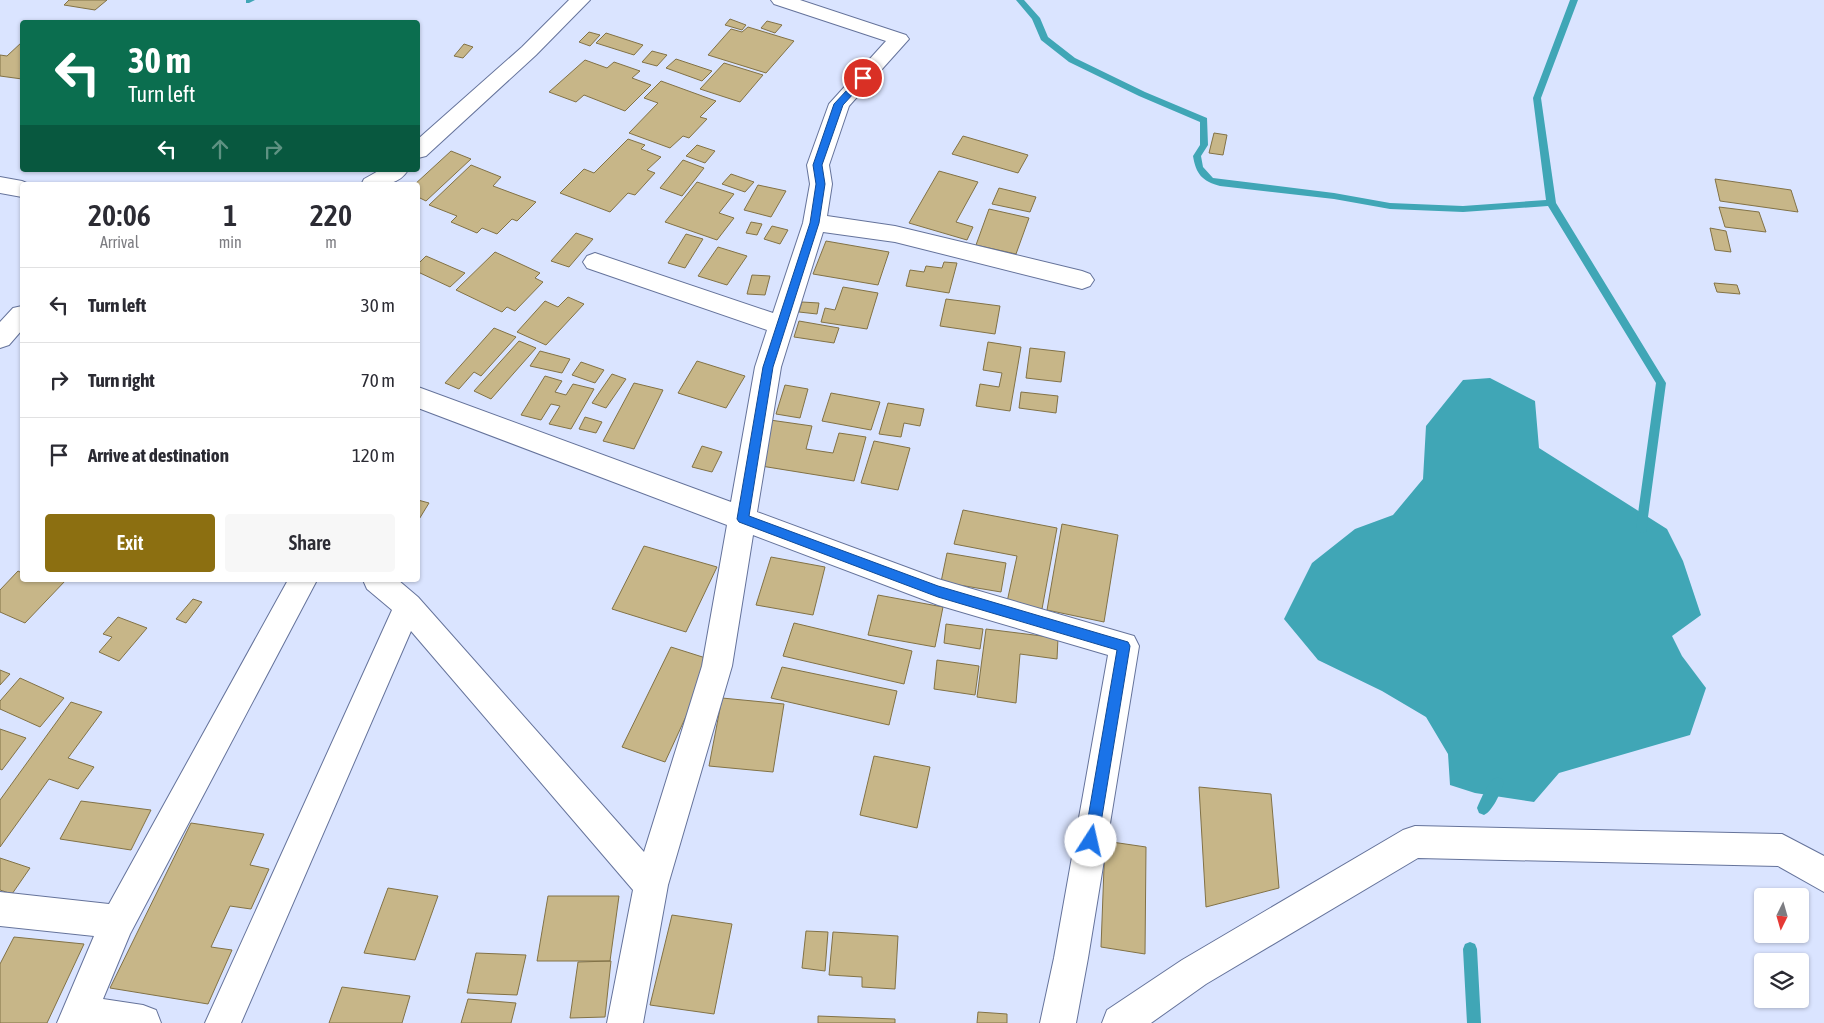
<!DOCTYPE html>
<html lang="en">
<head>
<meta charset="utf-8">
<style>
  :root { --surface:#fff; --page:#f7f7f7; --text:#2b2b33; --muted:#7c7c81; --line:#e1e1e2; --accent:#8c6f11 }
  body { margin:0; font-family:"Asap Condensed",sans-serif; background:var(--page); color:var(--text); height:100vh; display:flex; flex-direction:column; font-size:19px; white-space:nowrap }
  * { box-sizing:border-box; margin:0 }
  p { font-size:16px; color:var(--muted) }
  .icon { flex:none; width:28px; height:28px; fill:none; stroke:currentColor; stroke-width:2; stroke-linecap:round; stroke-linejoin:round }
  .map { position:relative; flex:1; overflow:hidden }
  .panel { position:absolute; left:20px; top:182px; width:400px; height:400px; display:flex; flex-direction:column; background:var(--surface); border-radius:5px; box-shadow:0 1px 4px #0004 }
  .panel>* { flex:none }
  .banner { position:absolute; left:20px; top:20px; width:400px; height:152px; border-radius:5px; box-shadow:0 1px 4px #0004; background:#0b6e4f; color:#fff; overflow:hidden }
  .needle { width:32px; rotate:185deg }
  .buttons { position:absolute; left:1754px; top:888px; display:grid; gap:10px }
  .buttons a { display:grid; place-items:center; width:55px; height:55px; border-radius:5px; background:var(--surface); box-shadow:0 1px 4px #0004; font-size:25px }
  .pin { position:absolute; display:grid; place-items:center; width:42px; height:42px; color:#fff; margin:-21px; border:2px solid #fff; border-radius:50%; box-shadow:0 1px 5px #0007 }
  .me { position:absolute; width:55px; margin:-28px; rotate:10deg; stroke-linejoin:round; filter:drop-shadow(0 0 4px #0008) }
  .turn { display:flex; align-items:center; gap:18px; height:105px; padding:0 25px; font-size:22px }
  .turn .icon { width:65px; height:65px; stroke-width:2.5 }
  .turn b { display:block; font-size:35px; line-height:42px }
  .lanes { display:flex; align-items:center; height:48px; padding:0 25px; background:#0003; justify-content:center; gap:25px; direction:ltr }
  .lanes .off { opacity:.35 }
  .eta { display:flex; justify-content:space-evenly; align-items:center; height:85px; text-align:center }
  .eta b { font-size:30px; font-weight:600; line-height:35px }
  .primary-button { display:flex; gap:10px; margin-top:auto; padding:10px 25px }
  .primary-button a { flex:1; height:58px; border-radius:5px; background:var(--accent); color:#fff; font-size:20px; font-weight:600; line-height:58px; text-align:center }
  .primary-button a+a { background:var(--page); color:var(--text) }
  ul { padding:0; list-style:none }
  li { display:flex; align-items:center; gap:15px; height:75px; padding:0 25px; border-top:1px solid var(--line) }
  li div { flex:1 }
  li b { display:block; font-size:19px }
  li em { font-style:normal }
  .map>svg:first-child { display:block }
</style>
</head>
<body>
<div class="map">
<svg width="1824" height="1023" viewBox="0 0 1824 1023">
  <rect width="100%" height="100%" fill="#dae4ff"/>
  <!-- water -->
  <path fill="#40a6b6" d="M1490 378 1535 401 1539 448 1667 529 1683 561 1701 615 1672 636 1682 656 1706 688 1690 735 1559 773 1534 802 1475 793 1450 785 1448 754 1426 717 1382 691 1318 660 1284 619 1312 563 1355 529 1393 515 1423 479 1426 426 1463 380Z"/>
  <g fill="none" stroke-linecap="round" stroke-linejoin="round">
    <!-- stream -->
    <path fill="#40a6b6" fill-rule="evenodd" d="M246 0H255L249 3H246Z
      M1016 0H1024L1040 18 1048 37 1075 58 1145 92 1207 118 1208 145 1201 156 1203 167 1213 178 1334 193 1390 203 1463 206 1546 200 1533 98 1570 0H1578L1541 98 1556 203 1666 383 1646 532 1642 533 1638 532 1636 528 1656 383 1548 206 1463 212 1390 209 1334 199 1220 186C1202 181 1196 174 1193 156L1200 145V122L1139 96 1069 62 1041 40 1032 19Z
      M1497 777 1502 779 1504 784C1500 793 1493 811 1484 815L1479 813 1477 808C1481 799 1488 781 1497 777Z
      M1470 942 1475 944 1477 949 1481 1023H1467L1463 949 1465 944Z"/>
  </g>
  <!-- building -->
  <path fill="#c7b688" stroke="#827246" d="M69 0H107L95 10 64 5Z
    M730 19 746 25 742 30 725 25Z
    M767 21 782 25 775 33 761 28Z
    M748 27 794 41 766 73 708 55 731 29 742 32Z
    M589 32 600 35 590 46 579 42Z
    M606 33 643 45 634 55 596 43Z
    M22 42V79L0 76V55L7 56Z
    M464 44 473 47 463 58 454 56Z
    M652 51 667 55 657 66 642 62Z
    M676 59 712 71 702 81 666 68Z
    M585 60 607 68 614 62 640 71 632 78 651 85 625 111 584 95 576 102 549 92Z
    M724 63 763 75 740 102 700 89Z
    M661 81 716 101 700 117 707 119 689 138 683 136 670 148 629 133 658 103 644 98Z
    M1214 133 1227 135 1223 155 1209 153Z
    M963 136 1028 155 1018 173 952 154Z
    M628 139 645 145 641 149 661 157 647 170 655 173 635 195 628 193 610 212 560 193 584 169 594 173Z
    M697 145 715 151 705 163 686 156Z
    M451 151 471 159 426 201 418 197V185H414Z
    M683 160 704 168 682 196 660 188Z
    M471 165 501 177 493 186 536 202 517 221 512 219 497 234 482 228 477 233 451 222 457 216 429 205Z
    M939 171 978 182 956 222 973 227 967 240 909 223Z
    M731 174 754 182 745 192 722 184Z
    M1715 179 1791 190 1798 212 1720 201Z
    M697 182 734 194 719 213 734 218 717 240 665 222Z
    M758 185 786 191 771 217 744 210Z
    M999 188 1036 197 1030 212 992 204Z
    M1719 207 1759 212 1766 232 1725 227Z
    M989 209 1029 218 1016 254 976 245Z
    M751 222 762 224 757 235 746 233Z
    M772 226 788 230 780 244 764 239Z
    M1710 228 1726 231 1731 252 1715 250Z
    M576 233 593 239 569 267 551 261Z
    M686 234 703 239 685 268 668 263Z
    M826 241 889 252 878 285 813 274Z
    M718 247 747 256 727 285 698 276Z
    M495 252 540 273 535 278 543 282 515 311 507 307 502 312 456 290Z
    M426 256 465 273 450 287 418 272V264Z
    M944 262 957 263 949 293 906 286 910 270 924 272 926 266 942 268Z
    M752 275 770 276 765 295 747 294Z
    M1714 283 1737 285 1740 294 1717 292Z
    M843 287 878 293 867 329 821 322 825 308 835 310Z
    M568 297 584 304 546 345 517 332 545 301 558 307Z
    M946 299 1000 306 995 334 940 326Z
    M802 302 819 303 817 314 799 312Z
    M799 321 839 328 834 343 794 337Z
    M494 328 516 337 481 376 474 372 459 389 445 383Z
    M519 341 536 348 491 399 474 391Z
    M988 342 1021 347 1010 411 976 406 980 384 999 387 1002 373 983 370Z
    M1030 348 1065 352 1061 382 1026 378Z
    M540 351 570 359 562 373 530 366Z
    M697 361 745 376 726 408 678 393Z
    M581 362 604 370 595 383 572 375Z
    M612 374 626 379 606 408 592 403Z
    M545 376 562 381 555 392 566 395 573 384 594 389 571 429 549 424 560 406 551 404 541 420 521 415Z
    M634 383 663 390 634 449 603 441Z
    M785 385 808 389 800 418 776 414Z
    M1021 392 1058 396 1056 413 1019 408Z
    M831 393 880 402 871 430 822 421Z
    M888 403 924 409 920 426 904 423 901 437 879 434Z
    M585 417 602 422 596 433 579 429Z
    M770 420 812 426 806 449 833 453 839 433 866 437 854 481 755 465Z
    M874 441 910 448 898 490 861 483Z
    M702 446 722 452 712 472 692 467Z
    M418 500 429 503 418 521Z
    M963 510 1057 528 1042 609 1007 602 1017 556 954 544Z
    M1062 524 1118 535 1104 622 1047 610Z
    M644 546 717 567 686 632 612 609Z
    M947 553 1006 563 1001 592 941 582Z
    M771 557 825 567 813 615 756 605Z
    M18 571 22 573V580H66L25 623 0 612V590Z
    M878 595 943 607 935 647 868 635Z
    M193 599 202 602 186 623 176 619Z
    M118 617 147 628 119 661 99 652 112 637 103 634Z
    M794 623 912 651 904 684 783 656Z
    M946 624 983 629 980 649 944 643Z
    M986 629 1058 638 1057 659 1020 654 1016 703 977 697Z
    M671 647 712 660 665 762 622 747Z
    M937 660 979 666 975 695 934 689Z
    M782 667 897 691 889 725 771 698Z
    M0 670 10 674 0 685Z
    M20 678 64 698 40 727 0 709V701Z
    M722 698 784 704 773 772 709 766Z
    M71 702 102 712 68 758 94 767 78 789 49 779 0 847V800Z
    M0 729 26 738 2 770 0 769Z
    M874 756 930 767 917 828 860 815Z
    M1199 787 1271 794 1279 888 1206 907Z
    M81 801 151 810 131 850 60 839Z
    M191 823 264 834 250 865 269 869 251 909 230 906 211 947 232 950 208 1004 110 988Z
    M1105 841 1146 847 1145 954 1101 947Z
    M0 858 30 868 12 894 0 890Z
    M388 888 438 896 415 960 364 953Z
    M548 896H619L610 961H537Z
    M672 915 732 924 714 1014 650 1005Z
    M806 931 828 932 825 971 802 968Z
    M833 932 898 936 895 989 862 987V977L829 975Z
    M14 937 84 944 47 1023H0V964Z
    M476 953 526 955 517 995 467 993Z
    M611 961 605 1017 570 1018 578 962Z
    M342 987 410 996 402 1023H329Z
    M468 999 516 1003 511 1023H461Z
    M978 1012 1007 1014V1023H977Z
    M818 1016 895 1019V1023H818Z"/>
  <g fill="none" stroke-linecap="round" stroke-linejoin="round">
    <defs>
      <path id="minor" d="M569 0H590L536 55 426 156 418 158V139L522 47Z
        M771 0H800L906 35 909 39 849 106 829 165 832 184 827 216 895 226 1082 271 1090 274 1094 280 1090 286 1082 289 895 242 823 232 781 367 757 512 938 579 1134 636 1139 646 1088 958 1076 1023H1040L1054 958 1108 655 938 605 753 535 732 666 668 885 643 1023H607L633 890 411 631 241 1023H205L392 610 367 589 363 580H398L418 597 644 852 702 666 727 525 418 408V387L731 502 755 367 767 330 587 268 583 262 587 256 595 253 773 313 803 223 810 184 807 165 829 104 886 41 774 4Z
        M380 170H408C398 187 378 185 361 185L364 179Z
        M0 177 22 181 31 185H22V197L0 193Z
        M22 306V330L9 345 0 348V322L13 308Z
        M288 580H317L130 934 103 999 143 1005 156 1010 161 1023H57L94 936 0 926V892L109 904Z
        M1415 826 1782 834 1824 856V892L1778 866 1418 858 1206 984 1151 1023H1102L1107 1010 1182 960 1403 830Z"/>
    </defs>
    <!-- minor casing -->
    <use href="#minor" stroke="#65739b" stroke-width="2"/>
    <!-- minor -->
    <use href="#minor" fill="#fff" fill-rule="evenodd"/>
  </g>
  <!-- route -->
  <path fill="#1a73e8" stroke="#114b97" d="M863 75 866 76V80L843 105 822 165 825 184 819 223 773 367 749 516 938 586 1128 642 1130 646 1098 841 1096 846 1091 848 1086 846 1084 841 1117 650 938 597 739 522 737 519 763 367 810 223 816 184 813 165 834 104 860 76Z"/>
</svg>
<div class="buttons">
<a><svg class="needle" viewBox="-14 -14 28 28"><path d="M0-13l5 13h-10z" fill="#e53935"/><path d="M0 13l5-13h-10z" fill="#7c7c81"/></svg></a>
<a><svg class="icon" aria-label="layers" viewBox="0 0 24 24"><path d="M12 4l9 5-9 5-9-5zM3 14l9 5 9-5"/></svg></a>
</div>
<div class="pin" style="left:863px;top:78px;background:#d93025"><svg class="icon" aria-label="arrive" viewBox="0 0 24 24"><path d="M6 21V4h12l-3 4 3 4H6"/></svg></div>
<svg class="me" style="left:1091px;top:841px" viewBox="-20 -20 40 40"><circle r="19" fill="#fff"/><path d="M0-13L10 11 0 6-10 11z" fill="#1a73e8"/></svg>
<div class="banner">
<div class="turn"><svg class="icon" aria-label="left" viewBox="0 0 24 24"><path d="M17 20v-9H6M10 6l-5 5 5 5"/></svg><div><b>30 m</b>Turn left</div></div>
<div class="lanes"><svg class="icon" aria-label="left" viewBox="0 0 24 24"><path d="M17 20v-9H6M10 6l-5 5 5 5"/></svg><svg class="icon off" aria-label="ahead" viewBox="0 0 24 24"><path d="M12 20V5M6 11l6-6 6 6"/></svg><svg class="icon off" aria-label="right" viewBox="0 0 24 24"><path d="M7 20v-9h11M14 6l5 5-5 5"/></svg></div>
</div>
<section class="panel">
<div class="eta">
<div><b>20:06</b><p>Arrival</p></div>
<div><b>1</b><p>min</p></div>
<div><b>220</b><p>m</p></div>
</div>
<ul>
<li><svg class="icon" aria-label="left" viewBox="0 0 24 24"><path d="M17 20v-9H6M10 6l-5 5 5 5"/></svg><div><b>Turn left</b></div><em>30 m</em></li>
<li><svg class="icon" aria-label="right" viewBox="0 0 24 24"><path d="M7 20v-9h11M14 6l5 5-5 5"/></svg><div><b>Turn right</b></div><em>70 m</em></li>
<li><svg class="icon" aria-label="arrive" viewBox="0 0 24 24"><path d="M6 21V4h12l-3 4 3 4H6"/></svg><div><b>Arrive at destination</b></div><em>120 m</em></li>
</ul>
<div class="primary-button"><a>Exit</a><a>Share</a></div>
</section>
</div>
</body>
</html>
